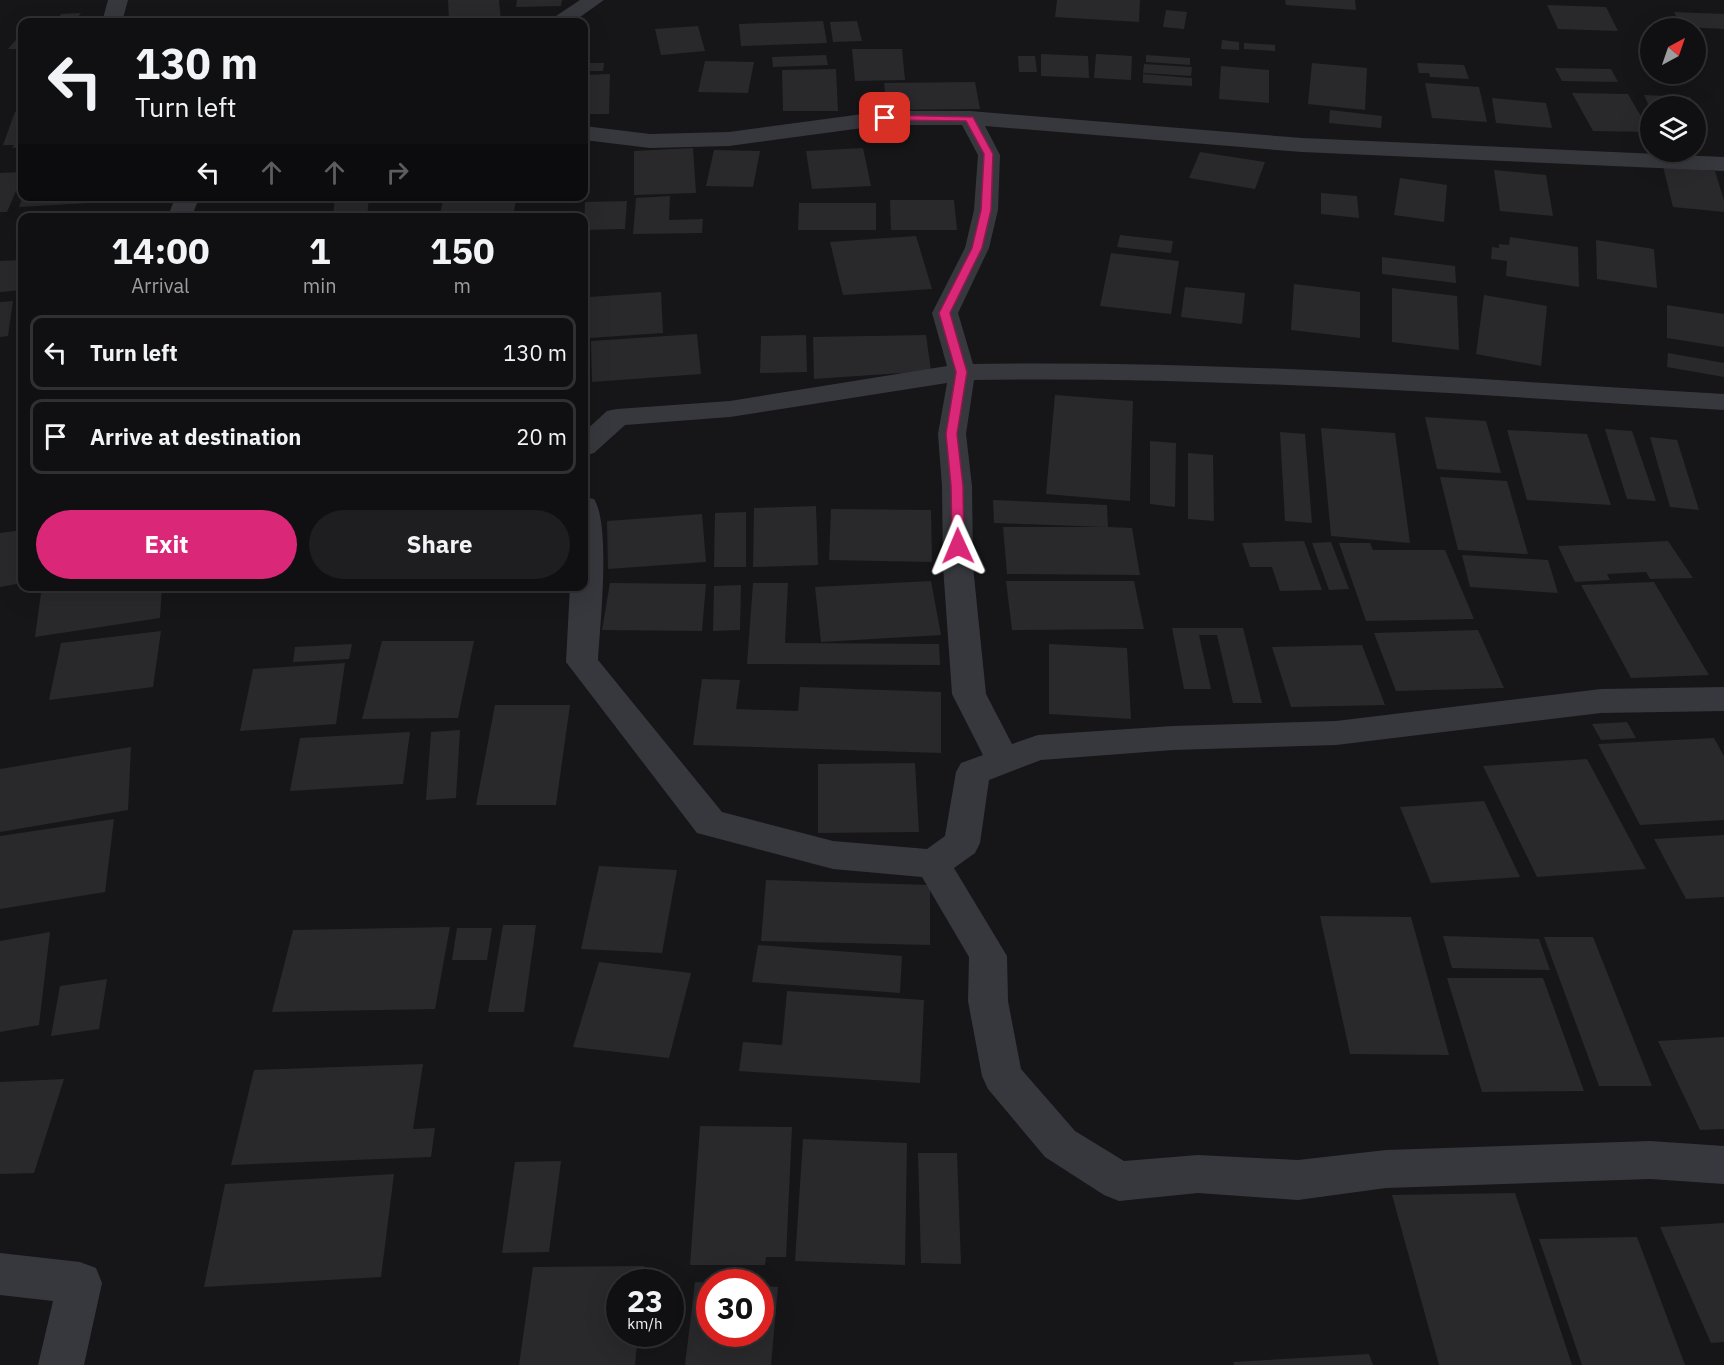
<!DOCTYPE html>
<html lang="en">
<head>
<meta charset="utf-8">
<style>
  :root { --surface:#101012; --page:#1e1e20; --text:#f1f3f6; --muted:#9c9d9f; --line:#303032; --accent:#db2777 }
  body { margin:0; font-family:"IBM Plex Sans",sans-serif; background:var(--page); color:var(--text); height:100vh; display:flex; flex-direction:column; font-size:22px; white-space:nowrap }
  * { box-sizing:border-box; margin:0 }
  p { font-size:20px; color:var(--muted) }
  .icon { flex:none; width:33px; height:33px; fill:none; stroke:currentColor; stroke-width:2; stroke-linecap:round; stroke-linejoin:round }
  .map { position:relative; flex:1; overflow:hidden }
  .details { position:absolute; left:18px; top:213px; width:570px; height:378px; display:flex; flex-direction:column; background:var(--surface); border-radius:12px; box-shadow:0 6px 24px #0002,0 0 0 2px var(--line) }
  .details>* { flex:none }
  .top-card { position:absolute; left:18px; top:18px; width:570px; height:183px; border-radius:12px; box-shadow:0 6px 24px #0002,0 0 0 2px var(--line); background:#101012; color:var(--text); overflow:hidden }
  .needle { width:39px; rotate:40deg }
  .fabs { position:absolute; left:1640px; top:18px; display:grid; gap:12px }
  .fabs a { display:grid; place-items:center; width:66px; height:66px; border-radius:50%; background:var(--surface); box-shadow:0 6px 24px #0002,0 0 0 2px var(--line); font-size:30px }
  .speed { position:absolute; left:606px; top:1269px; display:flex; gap:12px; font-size:30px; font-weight:700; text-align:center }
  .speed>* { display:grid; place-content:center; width:78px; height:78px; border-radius:50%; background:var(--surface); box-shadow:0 6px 24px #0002,0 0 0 2px var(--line); line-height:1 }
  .speed small { font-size:15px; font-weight:400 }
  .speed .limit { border:9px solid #d22; background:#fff; color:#111 }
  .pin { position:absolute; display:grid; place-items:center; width:51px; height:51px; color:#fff; margin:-26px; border-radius:12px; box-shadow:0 3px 9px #0006 }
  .me { position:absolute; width:66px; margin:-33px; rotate:359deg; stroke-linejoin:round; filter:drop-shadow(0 0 4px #0008) }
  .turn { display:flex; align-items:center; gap:21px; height:126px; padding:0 18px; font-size:27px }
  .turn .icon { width:78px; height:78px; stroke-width:2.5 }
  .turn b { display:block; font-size:42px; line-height:51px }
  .lanes { display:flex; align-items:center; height:57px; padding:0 18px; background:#0003; justify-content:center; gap:30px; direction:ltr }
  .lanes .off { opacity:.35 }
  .eta { display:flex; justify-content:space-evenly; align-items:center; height:102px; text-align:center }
  .eta b { font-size:36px; font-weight:700; line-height:42px }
  .cta { display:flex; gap:12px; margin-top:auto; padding:12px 18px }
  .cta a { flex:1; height:69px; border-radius:36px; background:var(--accent); color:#fff; font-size:24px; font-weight:700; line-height:69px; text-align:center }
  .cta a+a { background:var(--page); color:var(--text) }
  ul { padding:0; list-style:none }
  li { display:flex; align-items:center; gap:18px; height:75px; margin:0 12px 9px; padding:0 6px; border:3px solid var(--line); border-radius:12px }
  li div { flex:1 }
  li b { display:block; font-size:22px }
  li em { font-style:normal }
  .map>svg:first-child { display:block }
</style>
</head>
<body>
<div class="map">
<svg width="1724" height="1365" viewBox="0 0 1724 1365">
  <rect width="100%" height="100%" fill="#161618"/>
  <!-- building -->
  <path fill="#29292c" d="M448 0H499L501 21 449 22Z
    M517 0H562L561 6 516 7Z
    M1057 0H1140L1139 22 1055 17Z
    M1285 0H1355L1356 10 1286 5Z
    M1547 5 1606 7 1618 31 1558 29Z
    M1166 10 1187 12 1184 29 1163 27Z
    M1674 12 1724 14V29L1682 27Z
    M81 13 74 22H55L61 14Z
    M823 21 827 43 741 46 739 24Z
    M857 21 862 41 833 42 830 22Z
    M698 26 705 51 661 55 655 29Z
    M21 34 22 49H8Z
    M1222 40 1239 42V50L1221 49Z
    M1244 43 1275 45V51L1244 49Z
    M852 49H902L905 80 855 81Z
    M1041 54 1088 56 1089 78 1041 76Z
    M1096 54 1132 56 1131 80 1094 78Z
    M826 55 828 65 773 67 772 57Z
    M1146 55 1190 58V65L1146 62Z
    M1018 56H1035L1037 72H1019Z
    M705 61 754 62 748 93 698 92Z
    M584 63H604L603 71H584Z
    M1312 63 1367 68 1365 110 1308 104Z
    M1417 63 1464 65 1469 79 1430 77 1429 73H1419Z
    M1144 64 1192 67 1191 76 1143 73Z
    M1221 66 1269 70V103L1219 99Z
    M1555 68 1611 69 1618 82 1562 81Z
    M836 69 838 111H783L782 70Z
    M610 74 609 114H584V75Z
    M1143 74 1192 78V86L1143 83Z
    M975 82 980 109 887 110 884 83Z
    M1425 83 1479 87 1487 122 1432 118Z
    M1572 93 1628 94 1650 132 1593 131Z
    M1644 95 1690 97 1695 106H1649Z
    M1492 98 1546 103 1552 128 1496 123Z
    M1695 107 1706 129H1695Z
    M1330 110 1382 116 1381 128 1329 123Z
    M22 111V147L12 148 14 145H3L15 112Z
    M693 148 696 193 634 195V151Z
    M863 148 871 186 812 189 806 151Z
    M714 150 760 151 753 187 706 186Z
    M1200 152 1265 162 1255 189 1189 178Z
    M1663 166 1715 171 1724 200V212L1673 207Z
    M1494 170 1546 175 1553 216 1500 211Z
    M22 172V177L7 212H0V173Z
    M1400 178 1447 185 1444 222 1394 215Z
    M1321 193 1357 196 1359 218 1321 214Z
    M23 196H126L125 201 19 207Z
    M335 196H369L367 218H333Z
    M670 196 669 220 703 219 702 233 633 234 636 198Z
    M516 199 513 218H439L443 201Z
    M890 200H954L957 230H891Z
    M627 201 625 229 584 230 585 202Z
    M799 203H876V230H798Z
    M409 211H432L431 218H407Z
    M1120 235 1173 241 1171 253 1117 247Z
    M916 236 932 289 843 295 830 242Z
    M1510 237 1578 247 1579 287 1506 276 1507 261 1491 259 1492 247 1499 248V244L1509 245Z
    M1596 240 1654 249 1657 288 1597 279Z
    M1111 253 1179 261 1171 314 1100 306Z
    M1382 257 1455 266 1456 283 1382 274Z
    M22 260V290L0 292V261Z
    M1294 284 1360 292V338L1291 330Z
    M1185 287 1245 293 1242 324 1181 317Z
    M1392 288 1457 296 1459 350 1392 342Z
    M661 292 663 333 590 338 589 297Z
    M1484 295 1547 306 1541 366 1476 354Z
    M13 301 8 336 0 337V302Z
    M1667 305 1724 314V347L1667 338Z
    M697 334 701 374 592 382 591 341Z
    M806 335 807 372 760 373 761 336Z
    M926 335 931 371 814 379 813 337Z
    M1668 353 1724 363V377L1667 367Z
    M1055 395 1133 401 1130 501 1046 494Z
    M1425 417 1486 421 1501 473 1437 469Z
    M1321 428 1395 433 1410 543 1331 536Z
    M1605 429 1632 431 1656 501 1627 499Z
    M1507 430 1587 434 1611 505 1527 500Z
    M1280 432 1305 434 1312 523 1285 521Z
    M1650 437 1677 440 1699 510 1670 507Z
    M1150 441 1176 443 1175 507 1150 504Z
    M1188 453 1213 455 1214 521 1188 519Z
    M1440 477 1507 481 1528 554 1458 550Z
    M993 500 1107 505 1108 527 1132 528 1140 575 1007 574 1003 527H1106L994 523Z
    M816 506 818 565 753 567 754 508Z
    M831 509 931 510 932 562 829 560Z
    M746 512V567H714L715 513Z
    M702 514 706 562 608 569 607 521Z
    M22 530V583L0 587V533Z
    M1304 541 1322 590 1280 591 1272 567H1250L1242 543Z
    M1668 541 1693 578 1650 579 1646 572 1607 574 1610 580 1575 582 1558 546Z
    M1331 542 1349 589 1329 590 1312 543Z
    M1339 543H1370L1373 550H1445L1474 619 1366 621Z
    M1462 555 1548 560 1558 593 1470 587Z
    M931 581 941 635 821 642 815 587Z
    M1006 581H1134L1144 629 1012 630Z
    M1654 582 1709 675 1631 678 1581 585Z
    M610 583 706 584 702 631 602 630Z
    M753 583H788L785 643 939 644 940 665 747 664Z
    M741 585 740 630 713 631 714 586Z
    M42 586H162L160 618 35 637Z
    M1172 628H1243L1262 703H1233L1217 635H1199L1211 689H1184Z
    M1478 630 1504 688 1396 691 1374 633Z
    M161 631 153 687 49 700 61 643Z
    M382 641H474L458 718 362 719Z
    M352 644 349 659 293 662 295 647Z
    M1049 644 1127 648 1131 719 1049 714Z
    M1362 645 1385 705 1291 707 1272 647Z
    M345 663 336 724 240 731 253 669Z
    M702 679 740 680 736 709 798 711 800 687 941 692V753L693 745Z
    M495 705H570L556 805H476Z
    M1627 722 1636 738 1601 740 1592 724Z
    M460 730 456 798 426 800 431 732Z
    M410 732 403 784 290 791 300 738Z
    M1714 738 1724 756V820L1640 825 1598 744Z
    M131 747 128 810 0 832V769Z
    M1587 759 1646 869 1537 877 1483 766Z
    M915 763 919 832 818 833V764Z
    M1484 801 1520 877 1431 883 1400 807Z
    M114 819 105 892 0 909V836Z
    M1724 835V897L1686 899 1654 839Z
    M599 866 677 870 662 953 581 949Z
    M766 880 930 885V945L761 941Z
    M1320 916 1411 917 1449 1055 1350 1054Z
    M503 925H536L524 1012H488Z
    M450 927 435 1009 272 1012 293 930Z
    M457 928H492L487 960H452Z
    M50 932 39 1025 0 1032V941Z
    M1443 936 1539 939 1550 970 1452 968Z
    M1544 937H1593L1652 1086H1599Z
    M758 945 902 956 900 993 752 982Z
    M599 962 691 973 669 1058 573 1047Z
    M1447 978H1543L1584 1091 1482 1092Z
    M107 979 99 1029 51 1036 60 986Z
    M787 991 924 1000 920 1083 739 1071 743 1042 782 1045Z
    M1724 1037V1129L1700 1130 1658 1041Z
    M423 1064 413 1129 435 1128 431 1157 231 1165 254 1070Z
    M64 1079 34 1173 0 1174V1082Z
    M700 1126 792 1127 786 1257H766L765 1265H690Z
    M803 1139 907 1143 905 1265 795 1261Z
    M918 1153H957L961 1264 921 1263Z
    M561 1161 549 1252 502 1253 515 1162Z
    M394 1174 381 1277 204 1287 225 1184Z
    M1515 1193 1572 1365H1439L1392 1195Z
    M1724 1223V1342L1711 1343 1660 1227Z
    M1637 1237 1685 1365H1582L1539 1239Z
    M644 1266 643 1282H620V1334H638L635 1365H519L533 1267Z
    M695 1282 710 1283V1334H760V1286L778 1287 771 1365H685Z
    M1369 1354 1373 1365H1234L1233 1362Z"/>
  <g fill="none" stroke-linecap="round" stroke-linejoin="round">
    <!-- minor -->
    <path fill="#37383d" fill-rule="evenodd" d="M108 0H128L122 22H102Z
      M580 0H604L573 22H550L553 18Z
      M885 111H970L1302 138 1724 157V171L1302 152 985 126 1000 155 998 210 989 248 958 313 973 364C1224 360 1474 379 1724 394V410C1474 395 1225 376 974 380L966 434 972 486 973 566 986 694 1012 744 1038 735 1173 726 1336 721 1601 689 1724 687V711L1601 713 1336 745 1173 750 1041 760 989 780 980 843 975 853 954 868 1007 956 1008 1001 1021 1069 1075 1131 1124 1161 1198 1155 1298 1160 1386 1150 1650 1141 1724 1146V1184L1650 1179 1386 1188 1298 1200 1198 1193 1119 1201 1104 1195 1045 1157 988 1089 982 1076 968 1001 969 957 922 877 833 869 697 833 566 662 570 586H584V497L594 499C611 525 600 626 598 660L722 812 833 841 927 849 945 836 956 772 961 763 983 755 952 694 943 566 942 486 938 434 947 383 730 417 625 425 594 453 584 456V432L607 411 617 409 730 401 947 366 932 313 965 248 974 210 978 155 962 125H885L729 146 650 148 584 140V126L650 134 729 132Z
      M176 196H200L191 218H167Z
      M0 1253 80 1262 96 1268 102 1283 84 1365H38L53 1301 0 1295Z"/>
  </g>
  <!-- route -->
  <path fill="#db2777" stroke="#8e194d" stroke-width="1.5" d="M885 115 973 117 993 154 991 210 982 248 950 313 967 372 957 434 963 486 964 546 958 550 952 546 951 486 946 434 956 372 939 313 972 248 981 210 984 154 966 121 882 120V116Z"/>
</svg>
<div class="fabs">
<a><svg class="needle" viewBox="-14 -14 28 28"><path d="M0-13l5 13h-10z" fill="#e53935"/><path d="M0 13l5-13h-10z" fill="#9c9d9f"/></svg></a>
<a><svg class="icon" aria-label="layers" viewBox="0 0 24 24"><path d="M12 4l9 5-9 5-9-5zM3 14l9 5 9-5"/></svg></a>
</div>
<div class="speed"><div>23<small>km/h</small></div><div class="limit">30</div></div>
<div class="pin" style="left:885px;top:118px;background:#d93025"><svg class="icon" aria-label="arrive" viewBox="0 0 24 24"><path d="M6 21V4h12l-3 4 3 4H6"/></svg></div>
<svg class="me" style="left:958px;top:546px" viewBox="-20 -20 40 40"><path d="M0-17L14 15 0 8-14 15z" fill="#db2777" stroke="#fff" stroke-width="4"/></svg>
<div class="top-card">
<div class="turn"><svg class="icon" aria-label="left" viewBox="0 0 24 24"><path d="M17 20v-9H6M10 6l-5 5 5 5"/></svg><div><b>130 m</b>Turn left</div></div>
<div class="lanes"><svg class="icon" aria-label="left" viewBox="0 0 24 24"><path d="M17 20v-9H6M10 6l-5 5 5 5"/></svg><svg class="icon off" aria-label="ahead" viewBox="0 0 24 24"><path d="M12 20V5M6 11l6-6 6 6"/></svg><svg class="icon off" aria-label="ahead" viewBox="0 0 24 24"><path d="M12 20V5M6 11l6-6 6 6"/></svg><svg class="icon off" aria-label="right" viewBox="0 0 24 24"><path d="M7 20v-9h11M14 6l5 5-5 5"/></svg></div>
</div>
<section class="details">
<div class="eta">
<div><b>14:00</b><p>Arrival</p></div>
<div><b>1</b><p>min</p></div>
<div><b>150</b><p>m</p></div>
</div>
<ul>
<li><svg class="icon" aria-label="left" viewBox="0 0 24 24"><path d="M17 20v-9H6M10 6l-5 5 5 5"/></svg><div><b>Turn left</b></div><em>130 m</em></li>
<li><svg class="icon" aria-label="arrive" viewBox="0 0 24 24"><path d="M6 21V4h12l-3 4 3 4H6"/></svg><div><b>Arrive at destination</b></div><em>20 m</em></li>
</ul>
<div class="cta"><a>Exit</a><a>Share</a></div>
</section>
</div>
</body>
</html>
